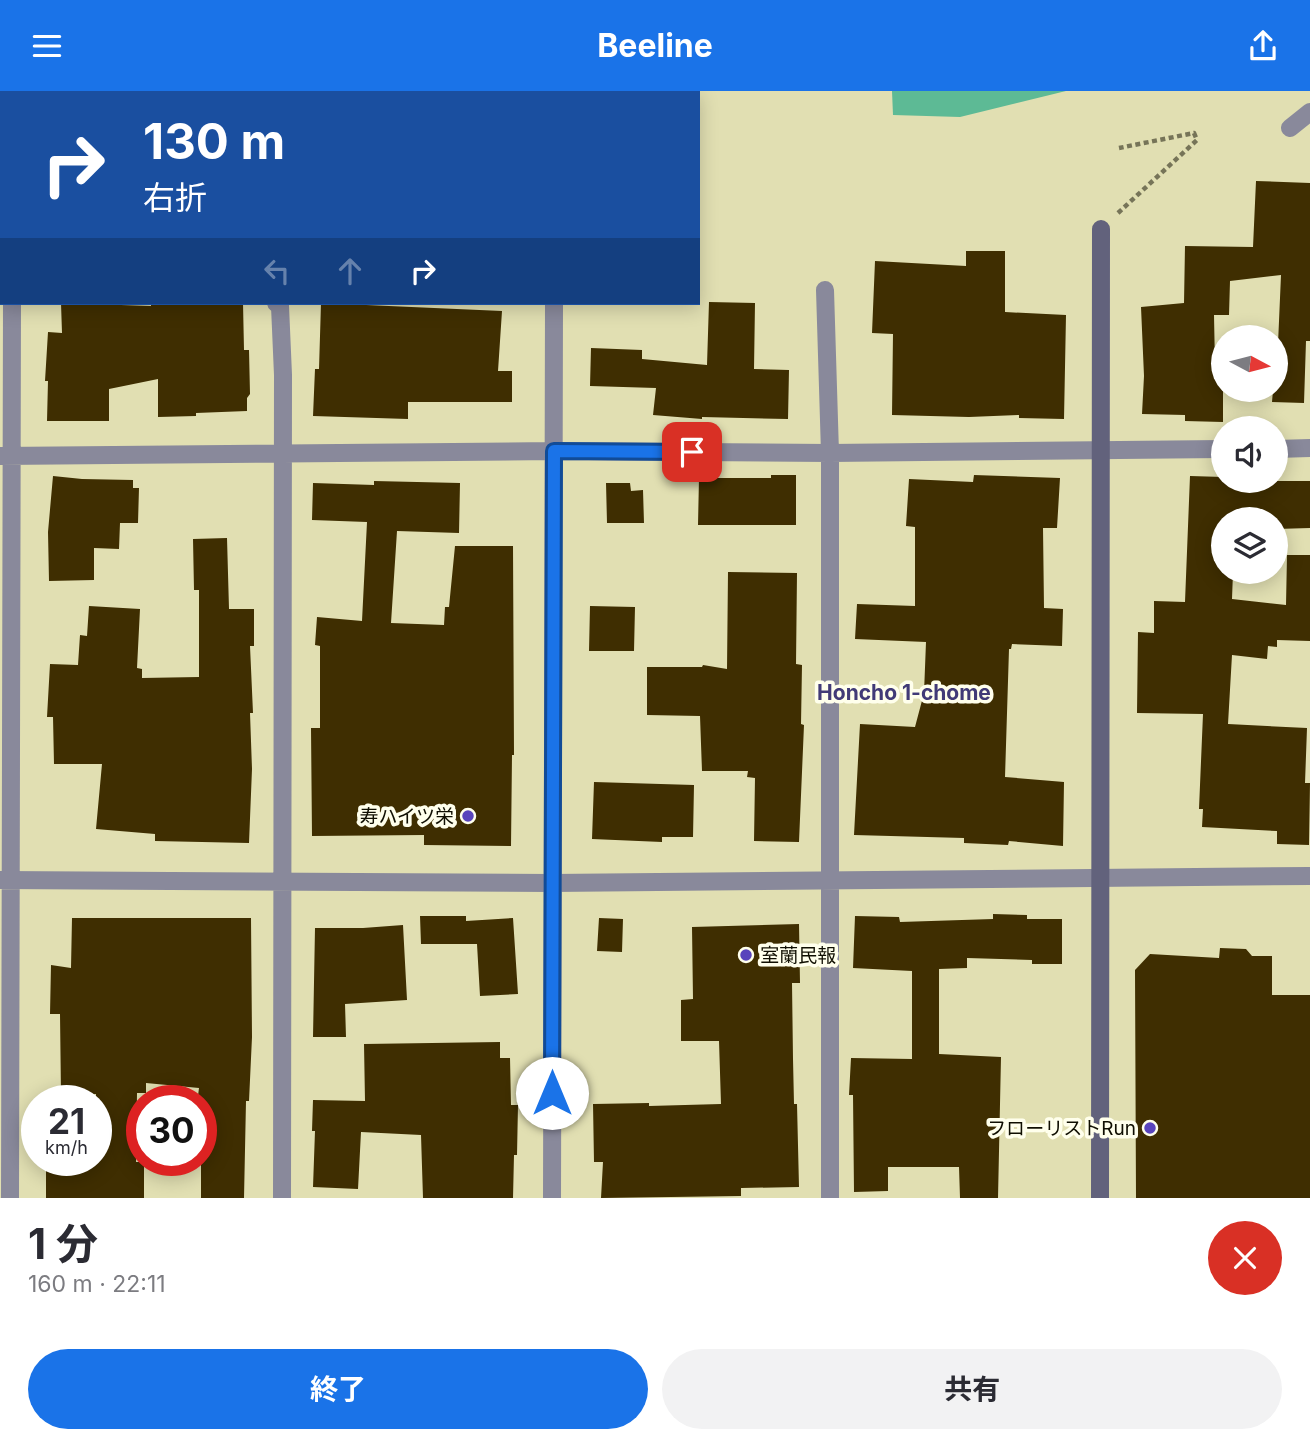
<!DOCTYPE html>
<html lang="ja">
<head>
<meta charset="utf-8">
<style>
  :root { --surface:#fff; --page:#f2f2f3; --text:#2b2b33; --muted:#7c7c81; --accent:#1a73e8 }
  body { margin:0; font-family:Inter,"Noto Sans JP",sans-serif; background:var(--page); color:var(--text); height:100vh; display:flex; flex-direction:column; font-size:26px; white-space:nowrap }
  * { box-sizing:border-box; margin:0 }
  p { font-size:23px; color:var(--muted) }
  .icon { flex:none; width:38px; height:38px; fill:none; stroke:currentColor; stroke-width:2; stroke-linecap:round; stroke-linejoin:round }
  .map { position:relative; height:1107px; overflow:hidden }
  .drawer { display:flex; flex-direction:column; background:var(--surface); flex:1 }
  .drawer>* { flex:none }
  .top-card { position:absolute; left:0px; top:0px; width:700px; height:214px; box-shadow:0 4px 18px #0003; background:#1a4fa0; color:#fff; overflow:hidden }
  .needle { width:46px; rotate:97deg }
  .tools { position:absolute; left:1211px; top:234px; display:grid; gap:14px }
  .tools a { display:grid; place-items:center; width:77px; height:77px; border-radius:50%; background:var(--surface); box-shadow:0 4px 18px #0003; font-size:35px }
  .speed { position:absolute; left:21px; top:994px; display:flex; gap:14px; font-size:35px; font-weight:700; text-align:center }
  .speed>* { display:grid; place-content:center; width:91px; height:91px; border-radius:50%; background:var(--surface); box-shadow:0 4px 18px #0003; line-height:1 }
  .speed small { font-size:18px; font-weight:400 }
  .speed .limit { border:10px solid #d22; background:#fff; color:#111 }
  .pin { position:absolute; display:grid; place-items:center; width:60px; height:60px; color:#fff; margin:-30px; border-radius:14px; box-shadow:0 4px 10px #0006 }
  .me { position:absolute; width:77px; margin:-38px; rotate:0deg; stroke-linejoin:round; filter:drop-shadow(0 0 5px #0008) }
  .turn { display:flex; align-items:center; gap:24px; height:147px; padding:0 28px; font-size:32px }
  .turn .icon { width:91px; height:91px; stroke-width:2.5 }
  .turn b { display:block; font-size:49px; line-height:60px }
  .lanes { display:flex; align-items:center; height:66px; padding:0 28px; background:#0003; justify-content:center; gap:35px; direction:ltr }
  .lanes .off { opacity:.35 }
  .round { display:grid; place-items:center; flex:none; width:74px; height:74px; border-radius:37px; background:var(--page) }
  .overview { display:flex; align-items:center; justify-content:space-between; height:119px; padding:0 28px }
  h1 { font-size:42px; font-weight:700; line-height:52px }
  .action { display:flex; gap:14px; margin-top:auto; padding:14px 28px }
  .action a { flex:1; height:80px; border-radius:42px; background:var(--accent); color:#fff; font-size:28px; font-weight:700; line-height:80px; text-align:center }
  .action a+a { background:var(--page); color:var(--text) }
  header { display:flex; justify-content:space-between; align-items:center; height:91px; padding:0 28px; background:var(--accent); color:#fff; font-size:32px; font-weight:700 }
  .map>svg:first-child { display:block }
</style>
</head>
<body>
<header><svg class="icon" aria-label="menu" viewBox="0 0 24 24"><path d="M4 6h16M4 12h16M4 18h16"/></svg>Beeline<svg class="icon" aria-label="share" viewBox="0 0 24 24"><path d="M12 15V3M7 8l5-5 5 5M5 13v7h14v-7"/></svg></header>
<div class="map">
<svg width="1310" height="1107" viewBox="0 0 1310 1107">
  <rect width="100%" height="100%" fill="#e1dfb2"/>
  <!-- water -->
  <path fill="#5dba95" d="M892 0H1066L960 26 893 24Z"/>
  <!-- building -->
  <path fill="#3f2e01" d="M1256 90 1310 92V250H1306L1304 312 1272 311 1273 299H1276L1281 184 1230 190 1229 224H1214L1215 275H1220V281H1223V331L1185 330V324L1142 323 1144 285 1141 216 1184 212 1185 155 1253 156Z
    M966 160H1005V221L1066 224 1064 328 1019 327V324L969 326 892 324 893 243 872 242 875 170 966 175Z
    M709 211 755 212 754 278 789 279 788 328 702 326V328L653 324 656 297 590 295 591 257 642 259V268L707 274Z
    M61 212 151 215V212H243L244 259H249L250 303 247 307V320L196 322V325L158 326V288L109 298V330H47L48 290H45L48 241 62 242Z
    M321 212 502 220 498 280H512V311H408V328L313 325 315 278H319Z
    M771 384H796V434H698L699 387H771Z
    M974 384 1060 387 1057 437H1043L1044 517 1063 518 1062 555 1012 553 1011 558H1009L1005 686 1064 691 1063 755 1009 750 1008 754 964 752V747L854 744 860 633 915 636 924 602 926 551 855 548 857 513 915 515V436L906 435 909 388 973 391Z
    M53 385 82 388 133 389V397H139L138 432H120L119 458 94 457V489L49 490 48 441Z
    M1190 385 1223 386V390H1310V437L1276 438V429H1223V481H1233L1232 508 1286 514 1287 464H1310V550L1277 549V556L1268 555 1267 568 1232 564 1228 633 1307 637 1305 692H1310L1309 754 1277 753V740L1202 736 1203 718H1199L1203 623 1137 622 1138 541 1154 542V510L1185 511Z
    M374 390 460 392 459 442 397 440 391 532 444 534 445 516H449L455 455H513L514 664H512L511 755 424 754V744L312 745 311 637H320V555L315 554 317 526 362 530 367 431 312 429 313 392 374 394Z
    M606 392H630L631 400 643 399 644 432H607Z
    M227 447 229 518H254V555H250L253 622H250L252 678 249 752 155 750V743L96 738 102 673H54L53 626H47L50 573 78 574 80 544 87 545 89 515 140 518 137 577 142 578V587L199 586V499H194L193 448Z
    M728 481 797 482 796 573 802 574 801 633 804 634 799 751 754 750 755 687 747 686 748 680H702L700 625 647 624V576H702L703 574 727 578Z
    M590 515 635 516 634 560H589Z
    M594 691 694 694 693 746H662V751L592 748Z
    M993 823 1027 824V828H1062V873H1032V869L967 867V877L939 878V963L1001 966 998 1107H960L959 1076H888V1100L854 1101 853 1004H849L851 967 912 968V880L853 877 855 825 899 826 900 831 993 828Z
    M420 825H466V830L513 827 518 903 480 905 477 853H421Z
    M72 827H251L252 946 249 1010H246L244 1107H201V1005H198L199 997 146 992V1002H137L136 1071H144V1107H46V1071H96V1003L61 1004 60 923H50L51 874 71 877Z
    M599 827 623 828 622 861 597 860Z
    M799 833 800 892H792L793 968 794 1013H797L799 1096 741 1097V1105L601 1107 603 1071H594L593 1013 649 1012V1015L721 1013 719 950H681V909L693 908 692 836Z
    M403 834 407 909 345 913 346 946H313L315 837H363Z
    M1220 857 1246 858 1252 865H1272V904H1310V1107H1136L1135 879 1150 863 1219 867Z
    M500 951V967H510L511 1014H518L517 1064H514L513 1107H423L421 1044 361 1041 358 1098 313 1096 315 1040H312L313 1009 365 1010 364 953Z"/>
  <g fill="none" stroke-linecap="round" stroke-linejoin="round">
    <!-- path -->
    <path stroke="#767458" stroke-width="4.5" stroke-dasharray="5 3.5" stroke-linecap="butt" d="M1118 122 1197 49 1194 42 1119 57"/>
    <!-- street -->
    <path stroke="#89899b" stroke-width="18" d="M1290 37 1310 21
      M825 199 830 362V1107
      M276 212 280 215 283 284 282 1107
      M1276 358 1310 357
      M0 365 554 360 830 362 1223 358
      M0 789 552 792 1310 785
      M10 1107 12 212
      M552 1107 554 212"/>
    <!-- secondary -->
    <path stroke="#62627c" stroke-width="18" d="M1100 1107 1101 138"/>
  </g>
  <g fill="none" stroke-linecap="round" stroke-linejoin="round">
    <defs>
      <path id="route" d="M552 1002 554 360 692 361"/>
    </defs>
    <!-- route casing -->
    <use href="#route" stroke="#114b97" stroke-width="18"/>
    <!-- route -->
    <use href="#route" stroke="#1a73e8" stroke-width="12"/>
  </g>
  <!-- markers -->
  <g fill="#5944bc" stroke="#ffffec" stroke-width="2.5">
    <circle cx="468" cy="725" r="7"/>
    <circle cx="746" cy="864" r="7"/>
    <circle cx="1150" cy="1037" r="7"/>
  </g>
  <g text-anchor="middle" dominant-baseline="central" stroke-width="7" stroke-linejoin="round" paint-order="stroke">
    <!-- poi labels -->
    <g font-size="19" fill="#0f0e01" stroke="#ffffec" text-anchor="end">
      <text x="454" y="725">寿ハイツ栄</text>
      <text x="760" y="864" text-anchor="start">室蘭民報</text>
      <text x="1136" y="1037">フローリストRun</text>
    </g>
    <!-- neighbourhood labels -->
    <g font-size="21" font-weight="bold" fill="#413a77" stroke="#ffffec">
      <text x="904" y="601">Honcho 1-chome</text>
    </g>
  </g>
</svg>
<div class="tools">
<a><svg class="needle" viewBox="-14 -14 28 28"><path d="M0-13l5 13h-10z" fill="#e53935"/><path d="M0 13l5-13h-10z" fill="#7c7c81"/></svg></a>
<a><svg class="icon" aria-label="sound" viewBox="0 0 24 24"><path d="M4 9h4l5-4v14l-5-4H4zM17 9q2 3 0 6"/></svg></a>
<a><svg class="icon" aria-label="layers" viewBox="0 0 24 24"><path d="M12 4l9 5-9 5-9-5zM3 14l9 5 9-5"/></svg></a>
</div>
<div class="speed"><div>21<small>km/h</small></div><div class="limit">30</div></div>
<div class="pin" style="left:692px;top:361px;background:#d93025"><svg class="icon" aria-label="arrive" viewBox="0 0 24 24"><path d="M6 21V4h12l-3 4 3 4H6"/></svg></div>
<svg class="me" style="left:552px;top:1002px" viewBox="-20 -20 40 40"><circle r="19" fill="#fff"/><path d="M0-13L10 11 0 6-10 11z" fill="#1a73e8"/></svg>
<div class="top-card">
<div class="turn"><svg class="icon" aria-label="right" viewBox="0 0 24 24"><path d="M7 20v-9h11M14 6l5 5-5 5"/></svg><div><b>130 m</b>右折</div></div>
<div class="lanes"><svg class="icon off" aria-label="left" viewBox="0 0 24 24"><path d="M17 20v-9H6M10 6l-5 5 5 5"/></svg><svg class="icon off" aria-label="ahead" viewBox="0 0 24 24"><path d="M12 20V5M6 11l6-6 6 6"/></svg><svg class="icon" aria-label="right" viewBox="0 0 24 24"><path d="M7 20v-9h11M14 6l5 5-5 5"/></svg></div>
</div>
</div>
<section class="drawer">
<div class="overview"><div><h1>1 分</h1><p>160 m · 22:11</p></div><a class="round" style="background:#d93025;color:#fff"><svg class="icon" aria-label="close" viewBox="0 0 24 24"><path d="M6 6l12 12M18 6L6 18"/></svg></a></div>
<div class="action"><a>終了</a><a>共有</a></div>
</section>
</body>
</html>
